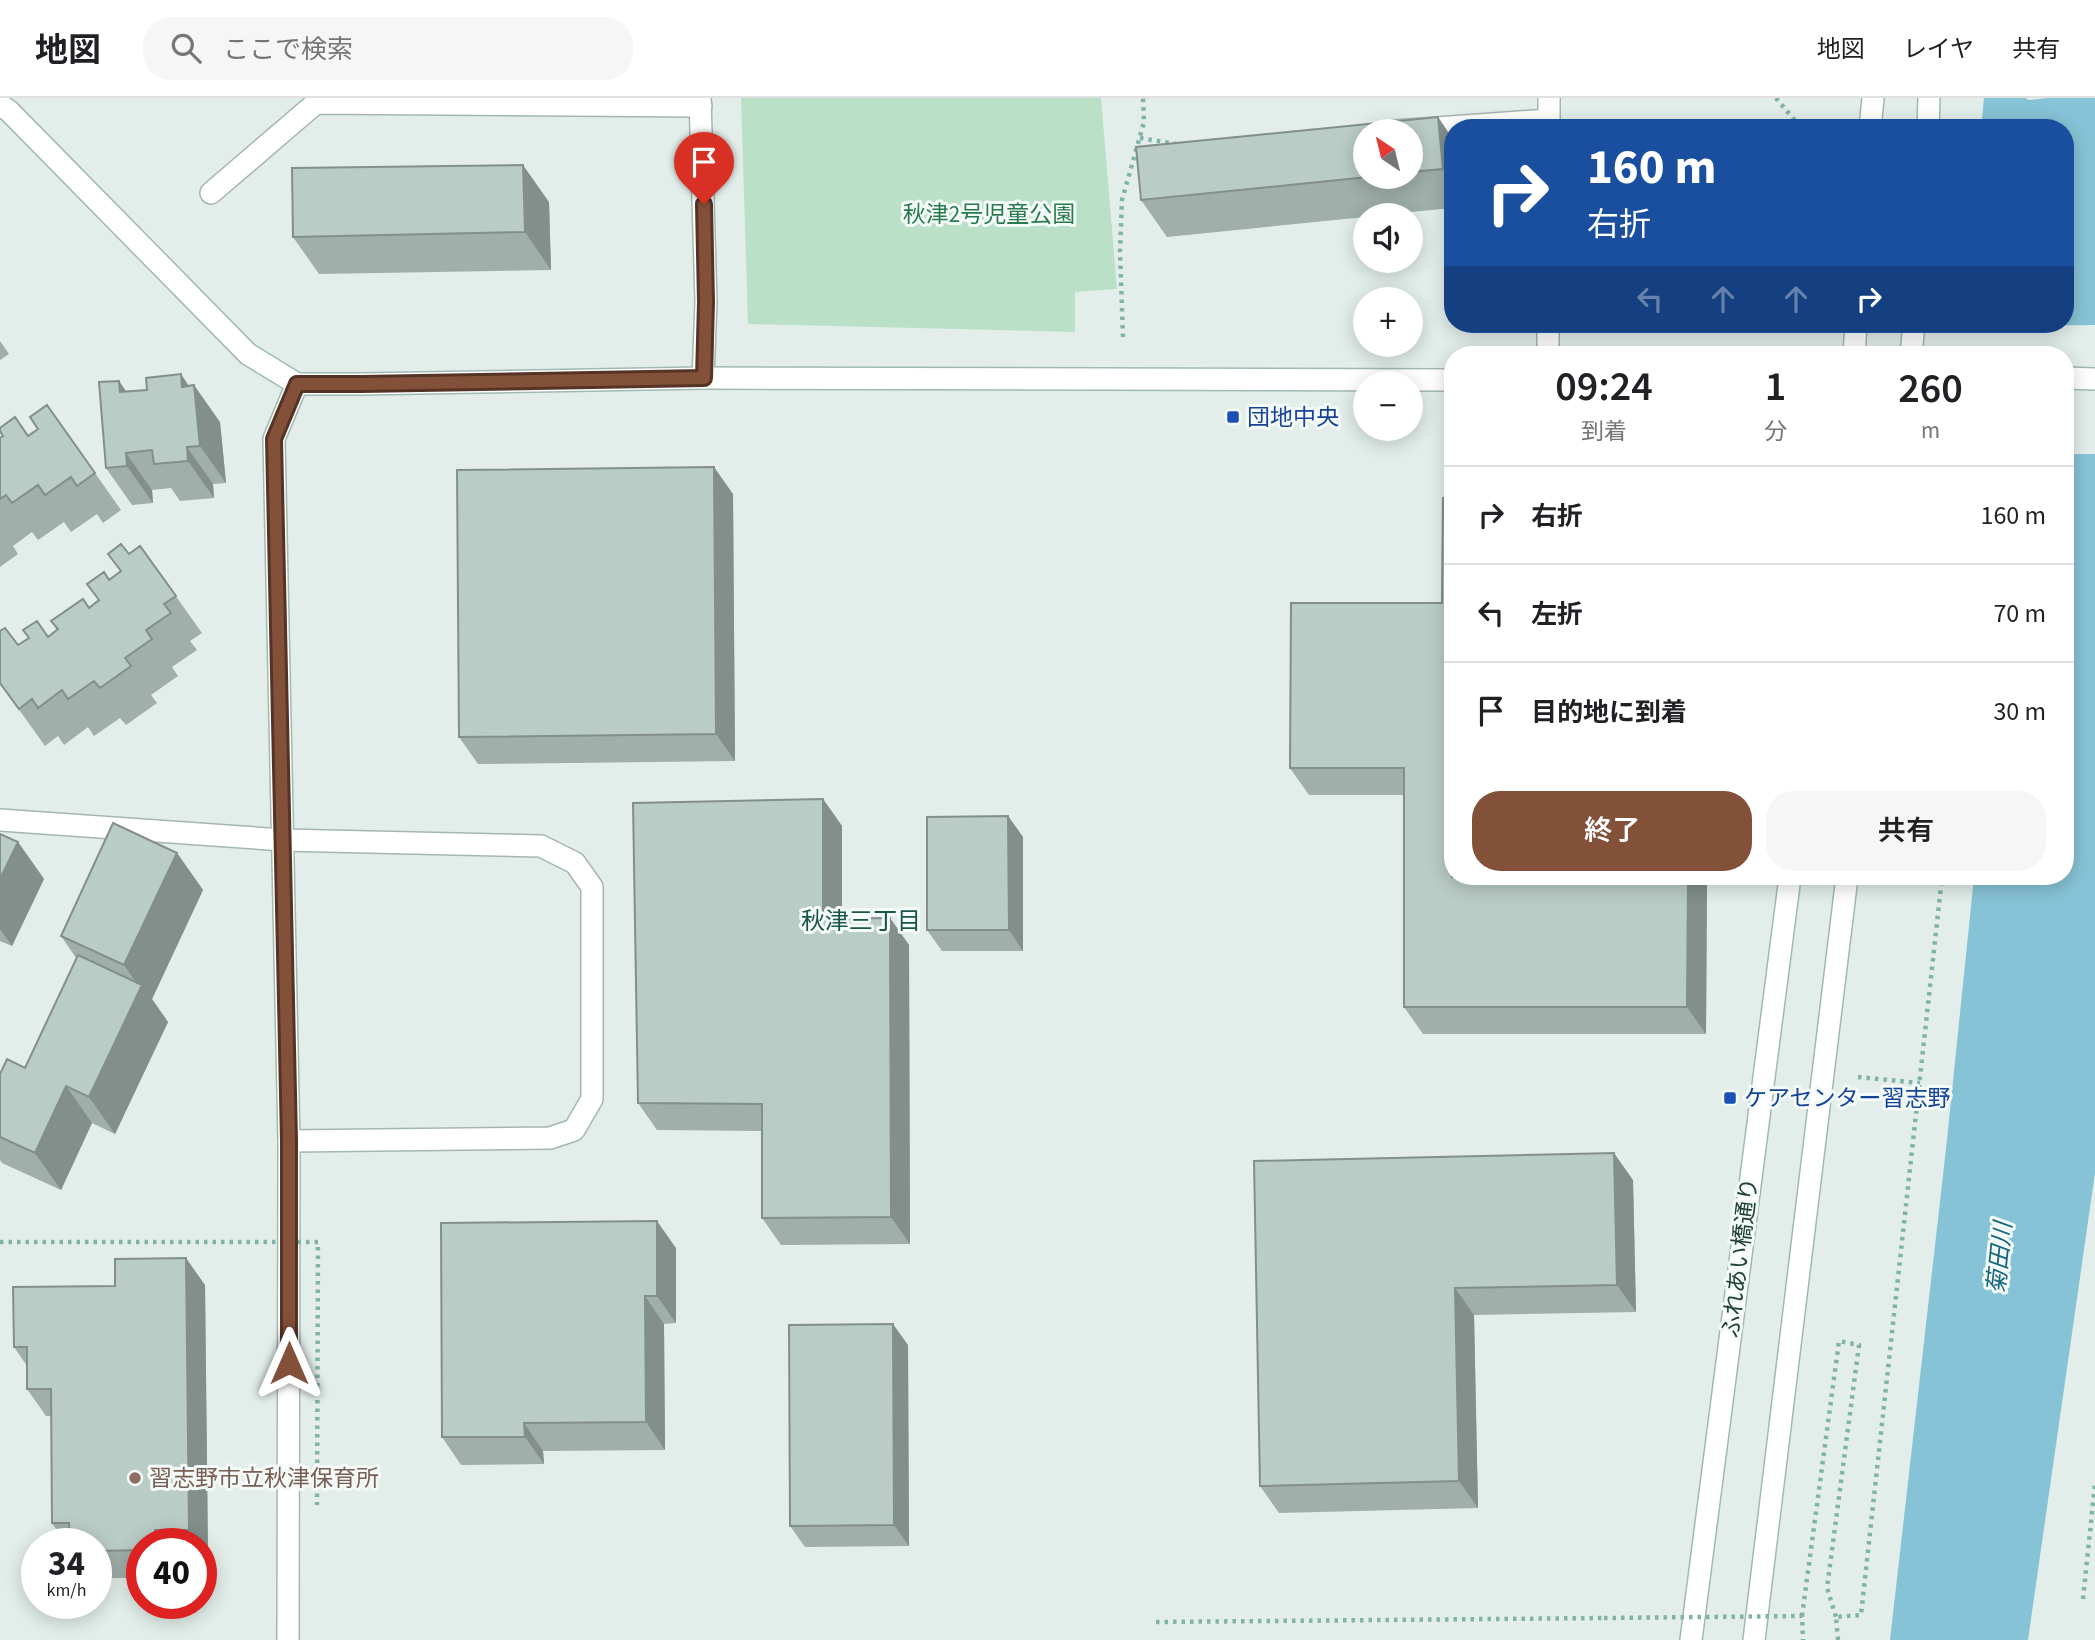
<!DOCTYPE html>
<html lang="ja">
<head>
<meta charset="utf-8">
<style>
  :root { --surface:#fff; --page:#f6f6f6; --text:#202124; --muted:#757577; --line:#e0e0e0; --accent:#835039 }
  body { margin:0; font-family:"Source Sans 3","Noto Sans JP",sans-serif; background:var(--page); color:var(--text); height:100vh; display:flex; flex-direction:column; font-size:26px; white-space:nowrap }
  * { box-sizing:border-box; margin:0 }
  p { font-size:23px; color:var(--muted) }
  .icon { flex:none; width:38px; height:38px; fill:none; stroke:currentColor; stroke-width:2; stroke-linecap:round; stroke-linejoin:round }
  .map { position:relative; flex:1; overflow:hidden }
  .details { position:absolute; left:1444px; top:248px; width:630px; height:539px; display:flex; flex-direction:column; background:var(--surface); border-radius:28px; box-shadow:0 4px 18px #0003 }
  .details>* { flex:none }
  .hud { position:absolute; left:1444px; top:21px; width:630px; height:214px; border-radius:28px; box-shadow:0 4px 18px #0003; background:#1a4fa0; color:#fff; overflow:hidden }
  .needle { width:46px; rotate:325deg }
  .fabs { position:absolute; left:1353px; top:21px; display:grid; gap:14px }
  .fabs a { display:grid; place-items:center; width:70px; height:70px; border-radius:50%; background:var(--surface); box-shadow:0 4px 18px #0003; font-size:35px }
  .speed { position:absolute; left:21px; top:1430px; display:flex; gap:14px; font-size:35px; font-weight:700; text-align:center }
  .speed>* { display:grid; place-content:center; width:91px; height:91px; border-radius:50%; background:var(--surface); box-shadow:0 4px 18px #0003; line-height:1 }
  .speed small { font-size:18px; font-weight:400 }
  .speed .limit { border:10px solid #d22; background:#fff; color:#111 }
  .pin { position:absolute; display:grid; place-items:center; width:60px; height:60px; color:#fff; margin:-72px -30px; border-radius:50% 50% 50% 0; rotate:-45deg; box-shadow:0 0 7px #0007 }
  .pin .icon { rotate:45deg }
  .me { position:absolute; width:77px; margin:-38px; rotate:0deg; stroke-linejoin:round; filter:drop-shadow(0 0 5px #0008) }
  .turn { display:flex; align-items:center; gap:24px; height:147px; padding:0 28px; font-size:32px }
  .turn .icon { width:91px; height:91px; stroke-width:2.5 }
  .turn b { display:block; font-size:49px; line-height:60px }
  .lanes { display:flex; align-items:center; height:66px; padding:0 28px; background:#0003; justify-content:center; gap:35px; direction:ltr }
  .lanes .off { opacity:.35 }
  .eta { display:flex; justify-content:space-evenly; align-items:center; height:119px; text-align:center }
  .eta b { font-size:42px; font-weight:600; line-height:49px }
  .cta { display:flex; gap:14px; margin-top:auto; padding:14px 28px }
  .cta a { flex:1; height:80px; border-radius:28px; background:var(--accent); color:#fff; font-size:28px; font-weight:600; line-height:80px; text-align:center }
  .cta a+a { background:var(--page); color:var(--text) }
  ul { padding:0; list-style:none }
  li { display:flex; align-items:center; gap:21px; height:98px; padding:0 28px; border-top:2px solid var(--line) }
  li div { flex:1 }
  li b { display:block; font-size:26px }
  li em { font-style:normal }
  header { display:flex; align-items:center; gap:42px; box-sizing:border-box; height:98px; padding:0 35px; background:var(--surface); border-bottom:2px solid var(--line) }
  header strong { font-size:33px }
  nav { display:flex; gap:38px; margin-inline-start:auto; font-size:24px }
  .search { width:490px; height:63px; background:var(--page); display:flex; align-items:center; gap:18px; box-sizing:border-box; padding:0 24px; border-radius:28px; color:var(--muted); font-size:26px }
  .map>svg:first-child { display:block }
</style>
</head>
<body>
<header>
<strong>地図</strong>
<div class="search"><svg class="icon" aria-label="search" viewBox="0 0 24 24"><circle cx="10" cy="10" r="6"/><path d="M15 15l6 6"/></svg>ここで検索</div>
<nav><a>地図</a><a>レイヤ</a><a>共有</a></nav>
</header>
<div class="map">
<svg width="2095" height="1542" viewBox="0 0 2095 1542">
  <rect width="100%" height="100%" fill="#e3eeea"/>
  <!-- green -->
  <path fill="#bae0c7" d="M741 0H1101L1117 191 1075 194V234L748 226Z"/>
  <!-- water -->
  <path fill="#87c3d6" d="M1831 0H2025L2029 2 2047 0H2095V1075L2028 1542H1890L1946 1051 1974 779H2065V257L2024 236 2018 226H2065V30H1858Z"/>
  <!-- pier -->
  <path fill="#e3eeea" d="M1830 0H1984L1981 30H1853L1830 4Z
    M2095 227V356H2065V257H2019L2020 237 2016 228Z"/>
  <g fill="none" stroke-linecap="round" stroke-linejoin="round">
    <defs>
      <path id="lane" d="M1549 30V0
        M1395 33 1549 22
        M211 95 316 5 701 8
        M1548 226V257
        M0 722 283 742"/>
      <path id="street" d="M700 0 706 204 703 280
        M283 742 541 748 575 765 592 789V1001L574 1032 550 1040 289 1043"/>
      <path id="secondary" d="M0 7 9 13 248 256 297 286H361L703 280 1452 282
        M1870 30 1873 0
        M1928 30 1929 0
        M1854 257 1856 226
        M1911 257 1914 226
        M2065 280 2095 281
        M288 1542 289 1043 274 341 297 286
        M1691 1542 1790 779
        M1754 1542 1847 779"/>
    </defs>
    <!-- lane casing -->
    <use href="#lane" stroke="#a5b6b2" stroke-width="24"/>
    <!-- street casing -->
    <use href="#street" stroke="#a5b6b2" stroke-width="24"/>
    <!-- secondary casing -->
    <use href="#secondary" stroke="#a0bab3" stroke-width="24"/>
    <!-- path -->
    <path stroke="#81b3a8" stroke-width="4.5" stroke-dasharray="3.5 5" stroke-linecap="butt" d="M1776 0 1801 30
      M1140 40 1176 46
      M1123 239 1120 154 1122 102 1144 24 1143 0
      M1858 979 1920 985
      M2083 1501 2095 1386
      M1802 1518 1839 1243 1859 1247 1827 1490 1836 1519
      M1156 1524 1604 1520
      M1838 1542 1836 1519 1861 1517 1942 779"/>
    <!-- lane -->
    <use href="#lane" stroke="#fff" stroke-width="21"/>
    <!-- street -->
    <use href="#street" stroke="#fff" stroke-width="21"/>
    <!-- secondary -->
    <use href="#secondary" stroke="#fff" stroke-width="21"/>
    <!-- path-bridge -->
    <path stroke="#81b3a8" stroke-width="4.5" stroke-dasharray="3.5 5" stroke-linecap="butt" d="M0 1144H318L317 1407
      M1604 1520 1802 1518 1803 1542"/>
  </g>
  <!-- wall -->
  <path fill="#a0afaa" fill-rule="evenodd" d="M1438 19 1452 40V110L1380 117H1365V119L1167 139 1141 102ZM1410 33V79H1365Z
    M549 104 551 172 319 176 293 139Z
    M0 243 9 256 0 262Z
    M189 288 220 324 226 385 213 386 214 400 180 403 171 390 152 392 153 405 132 407 106 370 126 293Z
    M47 307 121 412 103 425 97 416 71 434 64 424 38 442 32 434 13 448 18 456 0 469V340L28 338 38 331Z
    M733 396 735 663 478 666 459 639Z
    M140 448 202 535 190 543 197 552 172 569 178 578 151 597 157 605 126 627 120 620 94 638 88 629 64 647 58 638 45 648 0 585V533L18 547 48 539 57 532 51 523 89 510 99 503 87 486 109 482 121 474 108 456H129Z
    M1442 505 1452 779H1707L1706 936H1423L1404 909V697H1309L1290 670Z
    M823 701 842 728V820H890L909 847 910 1146 781 1147 762 1120V1033L657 1032 638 1005Z
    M1008 718 1023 739V853H942L927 832Z
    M0 736 18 744 44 781 12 848 0 843Z
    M177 755 203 792 152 901 168 924 115 1036 92 1025 61 1092 2 1065 0 1062V976L25 970 76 860 61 838Z
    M1254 1063 1633 1082 1636 1214 1474 1217 1478 1410 1279 1415 1260 1388Z
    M676 1150V1225L664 1226V1227L665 1352 543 1353 544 1366 461 1367 442 1339Z
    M205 1187 208 1459H201V1446H142V1480H96V1446H66L52 1425 51 1318H46L27 1291V1268L14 1249Z
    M908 1247 909 1448 805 1449 790 1428Z"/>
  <!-- shaded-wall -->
  <path fill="#828f8b" d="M1438 19 1452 40V85L1443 71Z
    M523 67 549 104 551 172 525 134Z
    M181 276 195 297 194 287 220 324 226 385 200 348 182 289Z
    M119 283 145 320 120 294Z
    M187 349 213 386 214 400 188 363Z
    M126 355 152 392 153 405 127 368Z
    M714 369 733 396 735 663 716 636Z
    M823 701 842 728V848L823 821Z
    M1008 718 1023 739V853L1009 832Z
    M18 744 44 781 12 848 0 831V781Z
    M177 755 203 792 152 901 168 924 115 1036 89 999 140 890 124 867Z
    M1688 779H1707L1706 936 1687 909Z
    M890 820 909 847 910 1146 891 1119Z
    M66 988 92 1025 61 1092 35 1055Z
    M1614 1055 1633 1082 1636 1214 1617 1187Z
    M657 1123 676 1150V1225L657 1198Z
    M186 1160 205 1187 208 1459 201 1450V1446H198L189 1432Z
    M1455 1190 1474 1217 1478 1410 1459 1383Z
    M645 1198 664 1226 665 1352 646 1324Z
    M893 1226 908 1247 909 1448 894 1427Z
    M524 1325 543 1353 544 1366 525 1339Z
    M155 1432 164 1446H155Z"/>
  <!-- building -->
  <path fill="#baccc6" stroke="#828f8b" stroke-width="2" d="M1438 19 1443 71 1410 74V33H1365V79H1368L1141 102 1136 49Z
    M523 67 525 134 293 139 292 70Z
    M181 276 182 289 194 287 200 348 187 349 188 363 154 366 152 352 126 355 127 368 106 370 99 284 119 283 120 294 147 292 146 280Z
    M47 307 95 375 77 388 71 379 45 397 38 387 12 405 6 397 0 401V340L3 338 0 333V330L15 319 28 338 38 331 30 319Z
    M714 369 716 636 459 639 457 372Z
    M1443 400H1452V779H1688L1687 909H1404V670H1290L1291 505H1442Z
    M121 446 129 456 140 448 176 498 164 506 171 515 146 532 152 541 125 560 131 568 100 590 94 583 68 601 62 592 38 610 32 601 19 611 0 585V533L5 530 18 547 29 540 23 532 37 523 48 539 58 531 51 523 83 501 89 510 99 502 87 486 104 474 109 482 121 473 108 456Z
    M823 701V821L890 820 891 1119 762 1120V1006L638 1005 633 705Z
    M1008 718 1009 832H927V719Z
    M113 725 177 755 124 867 61 838Z
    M0 736 18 744 0 781Z
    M78 857 142 887 89 999 66 988 35 1055 0 1039V976L7 961 25 970Z
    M1614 1055 1617 1187 1455 1190 1459 1383 1260 1388 1254 1063Z
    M657 1123V1198H645V1200L646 1324 524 1325 525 1339H442L441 1125Z
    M186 1160 189 1432H155V1446H142V1452L96 1453V1446H70L69 1425H52L51 1291H27V1249H14L13 1189 115 1188V1161Z
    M893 1226 894 1427 790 1428 789 1227Z"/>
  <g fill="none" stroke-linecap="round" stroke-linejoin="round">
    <defs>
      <path id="route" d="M289 1265V1043L274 341 297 286H361L704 280 706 204 704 106"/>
    </defs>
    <!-- route casing -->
    <use href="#route" stroke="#553425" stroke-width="18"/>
    <!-- route -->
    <use href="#route" stroke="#835039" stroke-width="12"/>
  </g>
  <!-- markers -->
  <g fill="#1a4fb4" stroke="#f3faf7" stroke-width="2.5">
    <rect x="1226" y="312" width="14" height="14" rx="3.5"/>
    <rect x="1723" y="993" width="14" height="14" rx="3.5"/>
  </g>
  <circle fill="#8d6e63" stroke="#f3faf7" stroke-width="2.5" cx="135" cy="1380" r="7"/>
  <g text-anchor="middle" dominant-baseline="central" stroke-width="6" stroke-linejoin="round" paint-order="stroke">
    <!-- park labels -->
    <g font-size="23" fill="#287a4e" stroke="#f3faf7">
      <text x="989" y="116">秋津2号児童公園</text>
    </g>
    <!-- transit labels -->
    <g font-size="23" fill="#164399" stroke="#f3faf7" text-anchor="start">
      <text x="1247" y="319">団地中央</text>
      <text x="1744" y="1000">ケアセンター習志野</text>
    </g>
    <!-- street labels -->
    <g font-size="23" fill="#21403a" stroke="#f3faf7">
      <text transform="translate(1740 1160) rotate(-83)">ふれあい橋通り</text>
    </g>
    <!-- education labels -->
    <g font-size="23" fill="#785e54" stroke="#f3faf7" text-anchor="start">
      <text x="149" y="1380">習志野市立秋津保育所</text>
    </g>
    <!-- neighbourhood labels -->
    <g font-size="24" fill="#1b544b" stroke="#f3faf7">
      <text x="861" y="823">秋津三丁目</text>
    </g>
    <!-- water labels -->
    <g font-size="24" font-style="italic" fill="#166681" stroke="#f3faf7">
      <text transform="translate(2000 1160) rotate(-84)">菊田川</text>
    </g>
  </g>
</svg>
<div class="fabs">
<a><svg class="needle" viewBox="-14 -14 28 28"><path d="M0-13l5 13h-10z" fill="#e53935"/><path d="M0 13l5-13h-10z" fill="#757577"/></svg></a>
<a><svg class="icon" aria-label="sound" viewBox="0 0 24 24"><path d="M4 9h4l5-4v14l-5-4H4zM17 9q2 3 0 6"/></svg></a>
<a>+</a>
<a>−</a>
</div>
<div class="speed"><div>34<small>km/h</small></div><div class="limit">40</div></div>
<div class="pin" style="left:704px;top:106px;background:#d93025"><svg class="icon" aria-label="arrive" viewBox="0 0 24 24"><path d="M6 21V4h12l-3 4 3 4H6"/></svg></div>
<svg class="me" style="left:289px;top:1265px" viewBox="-20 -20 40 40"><path d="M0-17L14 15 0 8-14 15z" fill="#835039" stroke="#fff" stroke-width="4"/></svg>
<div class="hud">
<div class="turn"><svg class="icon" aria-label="right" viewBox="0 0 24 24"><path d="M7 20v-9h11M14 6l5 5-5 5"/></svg><div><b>160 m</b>右折</div></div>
<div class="lanes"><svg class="icon off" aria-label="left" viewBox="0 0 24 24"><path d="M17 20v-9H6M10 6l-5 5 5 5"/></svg><svg class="icon off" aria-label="ahead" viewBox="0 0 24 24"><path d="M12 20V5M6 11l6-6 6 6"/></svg><svg class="icon off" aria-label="ahead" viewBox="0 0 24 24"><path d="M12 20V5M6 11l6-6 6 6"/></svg><svg class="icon" aria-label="right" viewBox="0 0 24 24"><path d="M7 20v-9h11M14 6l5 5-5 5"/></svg></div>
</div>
<section class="details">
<div class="eta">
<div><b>09:24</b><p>到着</p></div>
<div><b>1</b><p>分</p></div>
<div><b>260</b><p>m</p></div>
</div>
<ul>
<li><svg class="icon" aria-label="right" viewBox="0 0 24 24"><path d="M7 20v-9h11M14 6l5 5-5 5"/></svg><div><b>右折</b></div><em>160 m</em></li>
<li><svg class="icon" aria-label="left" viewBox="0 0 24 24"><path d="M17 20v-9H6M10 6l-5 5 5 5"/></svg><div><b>左折</b></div><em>70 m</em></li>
<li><svg class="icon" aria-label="arrive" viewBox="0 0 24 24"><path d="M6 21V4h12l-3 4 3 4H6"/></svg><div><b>目的地に到着</b></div><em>30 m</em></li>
</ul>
<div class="cta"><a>終了</a><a>共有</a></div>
</section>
</div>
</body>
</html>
